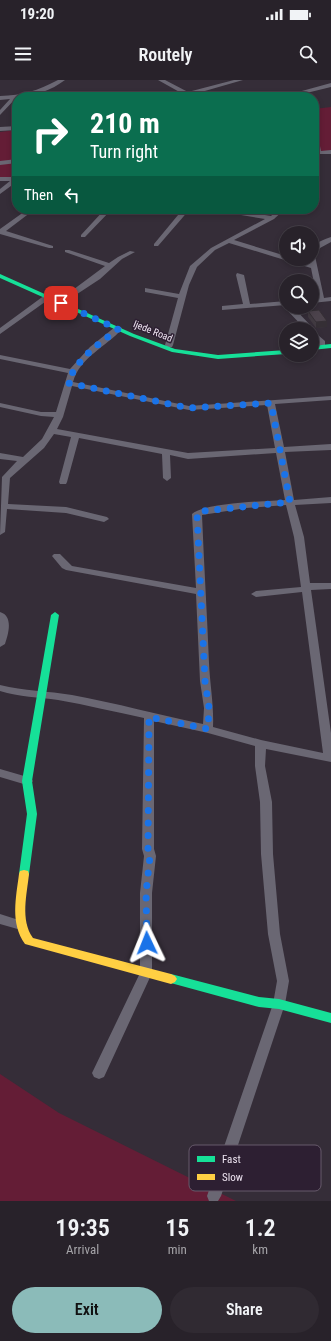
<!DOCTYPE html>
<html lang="en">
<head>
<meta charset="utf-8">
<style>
  :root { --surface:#28222a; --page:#302a32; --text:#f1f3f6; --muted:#a5a4a8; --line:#443f47; --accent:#8bbbb9 }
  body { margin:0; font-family:"Roboto Condensed",sans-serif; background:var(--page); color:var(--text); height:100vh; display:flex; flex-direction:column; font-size:15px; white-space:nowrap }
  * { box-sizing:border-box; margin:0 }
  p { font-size:13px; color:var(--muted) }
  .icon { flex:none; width:22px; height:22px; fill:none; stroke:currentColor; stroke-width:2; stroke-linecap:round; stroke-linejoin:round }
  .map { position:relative; height:1121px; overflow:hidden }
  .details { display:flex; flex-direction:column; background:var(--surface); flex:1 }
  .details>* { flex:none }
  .hud { position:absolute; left:12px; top:12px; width:307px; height:122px; border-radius:16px; box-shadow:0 2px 6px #0003,0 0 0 1px var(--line); background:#0b6e4f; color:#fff; overflow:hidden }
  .tools { position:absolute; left:279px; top:146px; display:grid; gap:8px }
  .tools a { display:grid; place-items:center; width:40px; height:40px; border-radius:50%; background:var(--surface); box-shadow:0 2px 6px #0003,0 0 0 1px var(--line); font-size:20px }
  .pin { position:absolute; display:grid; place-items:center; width:34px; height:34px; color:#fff; margin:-17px; border-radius:8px; box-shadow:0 2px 6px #0006 }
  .me { position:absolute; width:44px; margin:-22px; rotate:358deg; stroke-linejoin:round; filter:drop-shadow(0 0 3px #0008) }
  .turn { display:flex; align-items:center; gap:14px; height:84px; padding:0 12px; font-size:18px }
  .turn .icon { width:52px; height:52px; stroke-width:2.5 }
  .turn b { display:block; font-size:28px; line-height:34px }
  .then { display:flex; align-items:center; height:38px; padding:0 12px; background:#0003; gap:8px; font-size:15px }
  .eta { display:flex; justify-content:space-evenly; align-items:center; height:68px; text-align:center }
  .eta b { font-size:24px; font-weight:600; line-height:28px }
  .button { display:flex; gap:8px; margin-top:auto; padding:8px 12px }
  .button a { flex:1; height:46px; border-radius:24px; background:var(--accent); color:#111; font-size:16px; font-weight:600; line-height:46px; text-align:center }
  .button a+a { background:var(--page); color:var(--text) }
  .status { display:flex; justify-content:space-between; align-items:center; height:28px; padding:0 20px; background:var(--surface); direction:ltr }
  .status svg { height:11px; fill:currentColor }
  header { display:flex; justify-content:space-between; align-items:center; height:52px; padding:0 12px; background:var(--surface); font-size:18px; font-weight:600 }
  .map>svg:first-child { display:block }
</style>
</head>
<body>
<div class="status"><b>19:20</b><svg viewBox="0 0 49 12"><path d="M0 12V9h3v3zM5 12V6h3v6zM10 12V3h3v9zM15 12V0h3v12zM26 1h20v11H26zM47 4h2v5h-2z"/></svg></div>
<header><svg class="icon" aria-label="menu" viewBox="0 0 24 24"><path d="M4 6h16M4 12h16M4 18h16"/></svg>Routely<svg class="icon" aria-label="search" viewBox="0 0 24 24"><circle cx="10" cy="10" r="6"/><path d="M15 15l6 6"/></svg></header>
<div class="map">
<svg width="331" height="1121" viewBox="0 0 331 1121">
  <rect width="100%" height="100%" fill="#352d38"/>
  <!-- green -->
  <path fill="#641d36" d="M331 27V71L314 72V29Z
    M17 50V97L0 99V52Z
    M0 994 59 1033 236 1121H0Z"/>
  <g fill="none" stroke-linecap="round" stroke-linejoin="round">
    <!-- street -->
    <path fill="#6a6773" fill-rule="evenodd" d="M58 0H65C52 10 33 17 17 17L0 35V30L10 19 0 20V16C23 15 37 11 58 0Z
      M158 0H165L188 12 234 0H243L184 17H175L183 14Z
      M331 3V7L290 17H280Z
      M17 46V50L0 51V47Z
      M314 56 319 61 321 71 331 70V74H320L314 80Z
      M17 79V83L0 85V81Z
      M17 95 15 103 0 114V109L10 101H0V97H11Z
      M28 129H35L6 151 53 166V168H49L0 154V149Z
      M105 129H112L85 157H81V155Z
      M183 129H190L158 166H154V164Z
      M214 129H229L271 136 278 129H285L274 139 234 160 286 176V179H295L310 184 309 179H312C312 165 318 161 331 157V162L320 168 315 176 324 218 331 217V221L312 223V219L317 218 311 188 229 163 215 170 197 187 189 205 173 265 172 267H166L165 265 178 218 145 212V208L179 214 190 186 211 168 265 139 217 131Z
      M65 170H69L109 183 118 177 130 171 135 172 122 179 100 199 65 222H62V218L105 186 65 172Z
      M237 193 244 195 250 224 286 221V225L222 230V226L243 224 236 195Z
      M45 215 52 217 0 254V248Z
      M286 226 293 227 312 247V250L325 261V265H319L312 257V249H305L286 229Z
      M115 247H121L122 249C106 267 80 277 73 302L189 326 331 316V320L275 324 284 367 331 364V370L285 372 294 420 331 417V423L295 425 304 457 310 503H331V509L311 510 331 653V682L266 669 265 686 272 722 273 774 280 854 289 901 285 924 221 1116 218 1121H209L207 1116 273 924 277 901 268 854 261 774 260 722 255 686V666L208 653 154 641V769L156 776 152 813V893L104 997 99 999 94 997 92 993 140 893V813L144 776 142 769 144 638C115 632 87 625 58 620 39 617 19 617 0 611V605C24 611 48 611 72 615 116 623 159 635 203 644L204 628 200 601 196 514 66 490 62 488 52 476 54 474H60L72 486 196 508 192 434C203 423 268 421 285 420L276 373 188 379 170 375 171 398 167 401 163 398 162 374 79 358 67 402 66 404H60L59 402 71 357 54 354 44 368 10 398 8 424 66 427 107 437 109 439 104 442 66 433 7 429 5 452 0 455 2 397 17 381 0 379V373L23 377 42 359 54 337 41 336 0 327V323L41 332H56L68 293 0 279V275L70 289 90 267ZM72 306 189 330 267 325 275 368 188 373 57 349 63 337ZM286 425 294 457 301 507 256 511 251 514 256 517 302 512 323 673 261 660 213 647C214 625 210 605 209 583 207 533 204 485 202 435L246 428Z
      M0 532C14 536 8 555 5 564L0 567Z
      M0 689 31 698 33 701 31 704 27 705 0 697Z
      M0 834 25 842 27 845 25 848 21 850 0 844Z"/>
    <!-- fast -->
    <path fill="#16e098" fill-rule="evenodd" d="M0 194 134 254 175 269 218 275 286 270V274L218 279 172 272 130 256 0 198Z
      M331 264V268L312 270V266Z
      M55 532 59 535 32 701 37 734 29 794 28 797 24 798 20 797 19 794 27 734 22 701 51 535Z
      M171 894 259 917 279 919 331 933V943L279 929 259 927 167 902 165 899 167 896Z"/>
    <!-- slow -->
    <path fill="#ffcf43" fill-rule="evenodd" d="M24 790 28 791 29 794C27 814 20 840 33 858L171 894 175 896 177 899 175 902 171 904 25 864C10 843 16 818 19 794L20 791Z"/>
  </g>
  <!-- wall -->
  <path fill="#413a41" d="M308 231 327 241V247L316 248 308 237Z"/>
  <!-- shaded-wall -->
  <path fill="#352f35" d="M327 241V247L316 248V242Z"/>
  <!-- building -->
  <path fill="#4c434c" stroke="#352f35" d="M319 230 327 241 316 242 308 231Z"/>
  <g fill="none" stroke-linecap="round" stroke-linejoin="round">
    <!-- route -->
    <path stroke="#1a73e8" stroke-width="7" stroke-dasharray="0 12.6" d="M61 223 118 249C99 264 76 279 68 303L189 328 271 323 290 422 203 431 197 434 205 601 209 628 208 649 149 637 148 769 150 776 146 813 147 863"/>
  </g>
  <g text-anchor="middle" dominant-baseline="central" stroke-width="3" stroke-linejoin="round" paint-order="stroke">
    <!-- far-street labels -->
    <g font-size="10" fill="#ede3f0" stroke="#2d1f32">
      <text transform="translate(153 251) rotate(22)">Ijede Road</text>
    </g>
  </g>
  <!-- legend -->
  <rect x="189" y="1065" width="132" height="46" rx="6" fill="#2d1f32" stroke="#675a6b" stroke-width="1"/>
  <rect x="197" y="1076" width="18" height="6" fill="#16e098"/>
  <rect x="197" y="1094" width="18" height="6" fill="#ffcf43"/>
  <g font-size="11" fill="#ede3f0">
    <text x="222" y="1083">Fast</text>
    <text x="222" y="1101">Slow</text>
  </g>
</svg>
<div class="tools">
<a><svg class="icon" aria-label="sound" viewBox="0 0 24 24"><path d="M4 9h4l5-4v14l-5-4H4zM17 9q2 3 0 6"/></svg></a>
<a><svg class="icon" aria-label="search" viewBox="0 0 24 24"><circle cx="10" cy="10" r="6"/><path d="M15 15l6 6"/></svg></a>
<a><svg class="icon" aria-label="layers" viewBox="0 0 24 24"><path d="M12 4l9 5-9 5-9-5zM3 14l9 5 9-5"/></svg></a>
</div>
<div class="pin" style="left:61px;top:223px;background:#d93025"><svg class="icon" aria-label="arrive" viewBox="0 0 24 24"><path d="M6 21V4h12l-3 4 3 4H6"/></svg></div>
<svg class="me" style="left:147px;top:863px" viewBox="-20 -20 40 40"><path d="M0-17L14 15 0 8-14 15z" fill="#1a73e8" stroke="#fff" stroke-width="4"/></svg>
<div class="hud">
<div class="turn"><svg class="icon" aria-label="right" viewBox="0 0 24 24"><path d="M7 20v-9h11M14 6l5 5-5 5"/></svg><div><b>210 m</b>Turn right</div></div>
<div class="then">Then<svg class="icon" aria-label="left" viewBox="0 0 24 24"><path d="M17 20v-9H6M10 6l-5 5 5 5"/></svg></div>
</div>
</div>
<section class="details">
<div class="eta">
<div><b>19:35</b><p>Arrival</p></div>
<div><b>15</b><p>min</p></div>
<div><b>1.2</b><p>km</p></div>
</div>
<div class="button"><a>Exit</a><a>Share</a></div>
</section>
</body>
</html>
